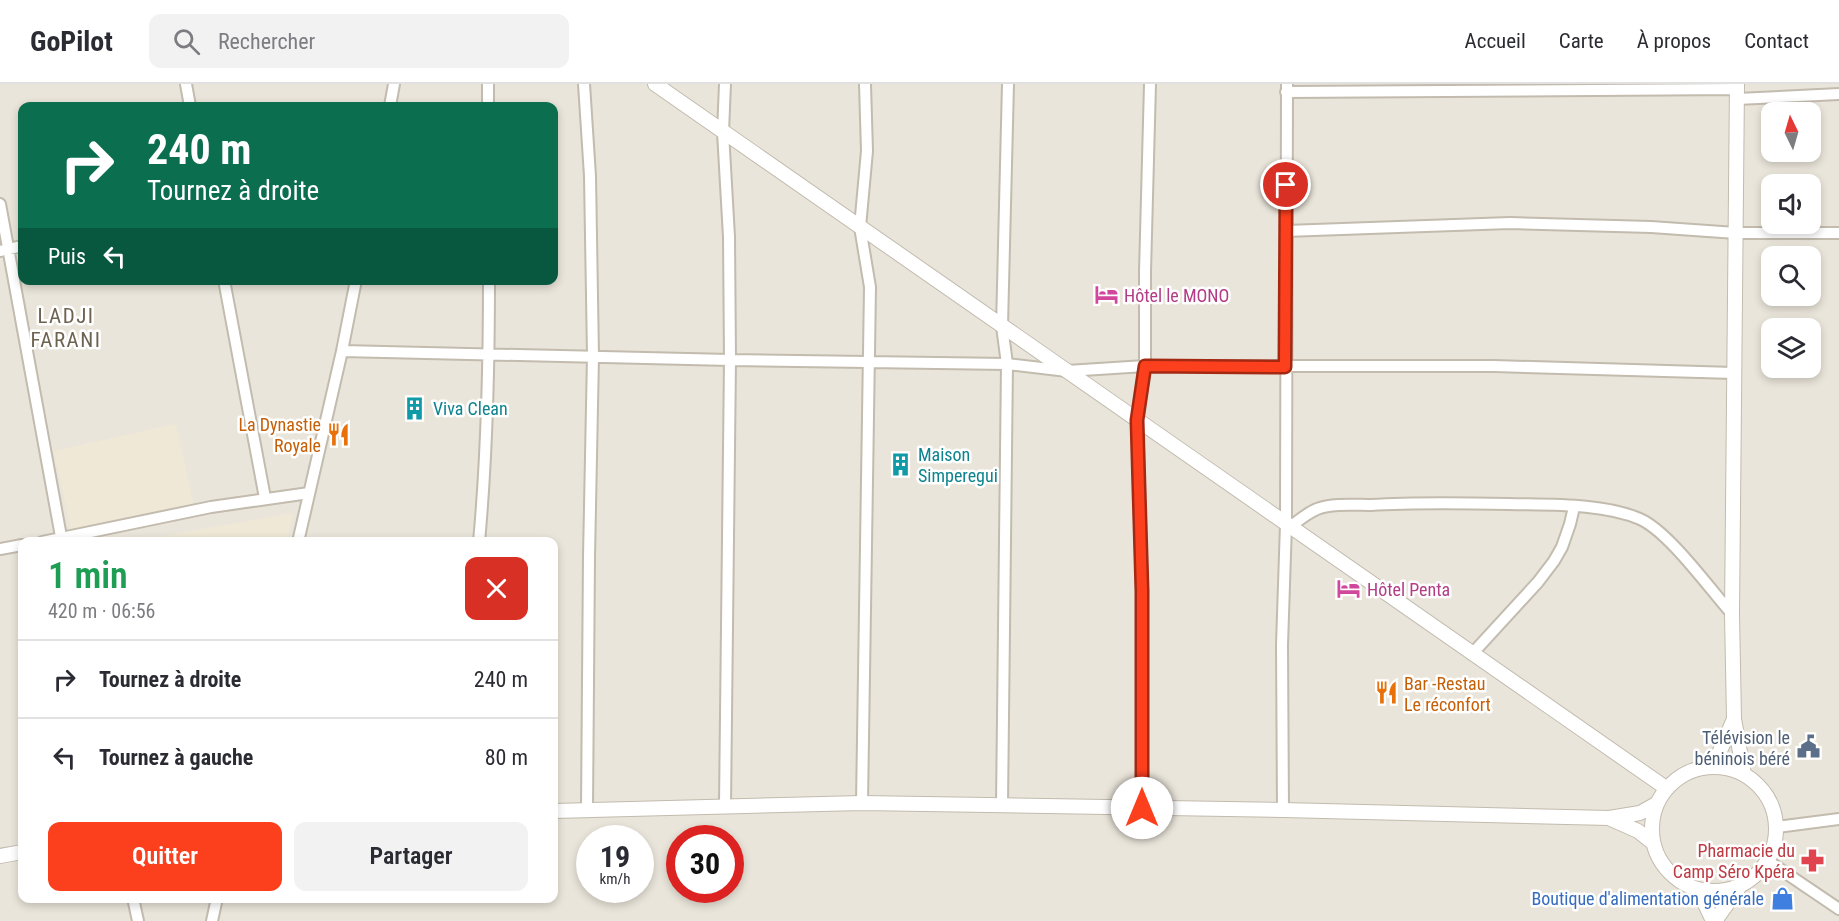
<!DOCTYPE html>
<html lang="fr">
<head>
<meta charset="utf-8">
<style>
  :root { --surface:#fff; --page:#f2f2f3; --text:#2b2b33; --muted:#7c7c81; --line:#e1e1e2; --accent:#fc3f1d }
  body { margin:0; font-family:"Roboto Condensed",sans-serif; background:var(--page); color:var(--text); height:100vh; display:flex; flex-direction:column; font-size:22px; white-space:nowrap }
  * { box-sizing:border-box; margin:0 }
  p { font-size:20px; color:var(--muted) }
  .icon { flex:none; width:33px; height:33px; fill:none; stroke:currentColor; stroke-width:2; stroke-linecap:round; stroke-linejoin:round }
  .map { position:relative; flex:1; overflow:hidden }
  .details { position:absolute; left:18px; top:453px; width:540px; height:366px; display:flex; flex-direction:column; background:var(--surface); border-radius:12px; box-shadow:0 3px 9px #0003 }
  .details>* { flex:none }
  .banner { position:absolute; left:18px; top:18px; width:540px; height:183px; border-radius:12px; box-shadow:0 3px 9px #0003; background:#0b6e4f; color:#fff; overflow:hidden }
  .needle { width:39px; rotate:355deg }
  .tools { position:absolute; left:1761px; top:18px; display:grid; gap:12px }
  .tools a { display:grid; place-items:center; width:60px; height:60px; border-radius:12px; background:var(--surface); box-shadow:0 3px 9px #0003; font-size:30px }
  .speed { position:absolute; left:576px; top:741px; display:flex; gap:12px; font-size:30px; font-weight:700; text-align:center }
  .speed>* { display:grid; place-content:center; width:78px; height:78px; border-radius:50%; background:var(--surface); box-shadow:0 3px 9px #0003; line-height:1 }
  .speed small { font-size:15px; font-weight:400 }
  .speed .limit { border:9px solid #d22; background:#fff; color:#111 }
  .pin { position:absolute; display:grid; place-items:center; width:51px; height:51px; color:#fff; margin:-26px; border:3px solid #fff; border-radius:50%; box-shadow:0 2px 6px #0007 }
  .me { position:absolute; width:66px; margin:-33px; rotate:0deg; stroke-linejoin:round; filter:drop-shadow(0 0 4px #0008) }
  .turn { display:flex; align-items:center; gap:21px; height:126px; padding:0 30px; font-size:27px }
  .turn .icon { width:78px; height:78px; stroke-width:2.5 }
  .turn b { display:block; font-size:42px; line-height:51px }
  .then { display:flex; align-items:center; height:57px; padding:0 30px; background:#0003; gap:12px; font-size:22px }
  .round { display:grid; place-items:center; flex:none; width:63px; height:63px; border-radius:12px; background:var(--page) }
  .head { display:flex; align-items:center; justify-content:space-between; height:102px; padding:0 30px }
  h1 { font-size:36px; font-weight:600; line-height:45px; color:#1e9e55 }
  .button { display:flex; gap:12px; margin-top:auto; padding:12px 30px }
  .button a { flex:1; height:69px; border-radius:12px; background:var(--accent); color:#fff; font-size:24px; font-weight:600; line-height:69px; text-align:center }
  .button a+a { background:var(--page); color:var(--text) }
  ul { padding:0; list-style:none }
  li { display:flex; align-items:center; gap:18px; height:78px; padding:0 30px; border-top:2px solid var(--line) }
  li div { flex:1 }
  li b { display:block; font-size:22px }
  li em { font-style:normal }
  header { display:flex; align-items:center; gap:36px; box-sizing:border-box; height:84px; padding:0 30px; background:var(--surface); border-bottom:2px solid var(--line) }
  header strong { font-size:28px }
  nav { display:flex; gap:33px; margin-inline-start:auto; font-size:21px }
  .search { width:420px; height:54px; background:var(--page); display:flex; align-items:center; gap:15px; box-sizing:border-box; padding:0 21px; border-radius:12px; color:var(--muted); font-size:22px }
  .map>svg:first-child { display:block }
</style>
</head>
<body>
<header>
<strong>GoPilot</strong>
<div class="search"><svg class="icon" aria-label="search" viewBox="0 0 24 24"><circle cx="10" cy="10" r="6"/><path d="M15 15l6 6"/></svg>Rechercher</div>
<nav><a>Accueil</a><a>Carte</a><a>À propos</a><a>Contact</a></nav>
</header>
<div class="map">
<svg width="1839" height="837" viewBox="0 0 1839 837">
  <rect width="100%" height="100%" fill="#f6f3ec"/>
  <!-- residential -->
  <path fill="#eae5da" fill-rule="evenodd" d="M0 0H1839V837H0ZM22 22H554V196H22ZM1772 28H1810V68H1772ZM1772 100H1810V140H1772ZM1772 172H1810V212H1772ZM1772 244H1810V284H1772ZM22 458H554V814H22ZM590 754H640V806H590ZM680 754H730V806H680Z"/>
  <!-- education -->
  <path fill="#efe8d6" d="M176 340 194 423 72 450 54 367Z
    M293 429 287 457H136Z"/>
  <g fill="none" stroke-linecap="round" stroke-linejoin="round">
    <defs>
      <path id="minor" d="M186 0 190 22
        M488 0V22
        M584 0 590 92 593 272 589 473 587 725
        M725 0 723 48 729 153 730 276 725 721
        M1286 8 1737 5
        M1737 15 1839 10
        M390 22 394 0
        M0 120 62 458
        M1286 147 1510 139 1651 143 1736 149H1839
        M0 167 22 162
        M224 196 265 414
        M342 267 730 276 1007 280 1067 287 1145 282H1494L1734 289
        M1290 443C1298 437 1307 429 1317 425 1333 419 1354 421 1371 421 1417 418 1463 419 1509 420 1549 421 1603 419 1640 435 1669 448 1709 504 1732 530
        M42 458 211 423 309 409
        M298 458 342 267 356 196
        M479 458C487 371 489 284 489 196
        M0 465 22 461
        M1472 570 1538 498 1554 477 1562 463 1570 440 1574 423
        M862 719 870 203 860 143 867 67 865 0
        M1002 721 1007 280 1002 242 1008 0
        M1142 725V507L1137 336 1145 282V188L1150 0
        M1283 726 1282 561 1286 440 1287 0
        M1777 743 1839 735
        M1768 777 1839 825
        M133 814 138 837
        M212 837 217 814"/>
      <path id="tertiary" d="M655 0 1666 704
        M1734 635 1732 530 1737 0
        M1652 745a62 62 0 1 1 124 0a62 62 0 1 1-124 0Z
        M1713 683 1734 635 1744 690
        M554 727 862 719 1283 726 1609 734 1640 729 1656 720
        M1611 735 1638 747 1652 758
        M0 772 22 768
        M1698 805 1713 837
        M1715 837 1740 802"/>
    </defs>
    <!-- minor casing -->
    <use href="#minor" stroke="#c2bbae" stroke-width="14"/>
    <!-- tertiary casing -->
    <use href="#tertiary" stroke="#c2bbae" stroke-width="16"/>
    <!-- minor -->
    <use href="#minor" stroke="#fff" stroke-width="10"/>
    <!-- tertiary -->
    <use href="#tertiary" stroke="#fff" stroke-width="14"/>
  </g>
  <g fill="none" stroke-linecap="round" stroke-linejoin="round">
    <defs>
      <path id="route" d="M1142 724V507L1137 336 1145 282 1285 283 1286 101"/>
    </defs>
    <!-- route casing -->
    <use href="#route" stroke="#a42913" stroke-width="15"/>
    <!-- route -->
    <use href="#route" stroke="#fc3f1d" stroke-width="10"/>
  </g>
  <!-- icons -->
  <defs>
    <symbol id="hotel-bare" viewBox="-9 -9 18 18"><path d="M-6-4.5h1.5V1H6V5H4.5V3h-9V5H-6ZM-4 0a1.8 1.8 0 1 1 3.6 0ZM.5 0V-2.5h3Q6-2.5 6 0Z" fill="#d1479c" stroke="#fff" stroke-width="2.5" paint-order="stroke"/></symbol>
    <symbol id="building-bare" viewBox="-9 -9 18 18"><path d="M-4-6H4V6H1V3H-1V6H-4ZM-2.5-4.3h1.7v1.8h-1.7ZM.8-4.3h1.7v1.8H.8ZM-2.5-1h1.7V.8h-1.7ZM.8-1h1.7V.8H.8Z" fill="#0f9aa8" stroke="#fff" stroke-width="2.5" paint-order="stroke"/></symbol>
    <symbol id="restaurant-bare" viewBox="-9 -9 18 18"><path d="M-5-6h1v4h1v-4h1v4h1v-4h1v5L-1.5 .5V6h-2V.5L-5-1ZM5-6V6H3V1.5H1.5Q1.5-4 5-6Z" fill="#e8710a" stroke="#fff" stroke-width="2.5" paint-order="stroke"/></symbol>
    <symbol id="civic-bare" viewBox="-9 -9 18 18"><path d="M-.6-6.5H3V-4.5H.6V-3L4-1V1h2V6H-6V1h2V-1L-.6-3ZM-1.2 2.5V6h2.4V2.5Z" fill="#5c6f8a" stroke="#fff" stroke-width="2.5" paint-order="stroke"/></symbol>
    <symbol id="pharmacy-bare" viewBox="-9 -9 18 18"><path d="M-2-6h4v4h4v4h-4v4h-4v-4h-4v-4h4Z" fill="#e0444e" stroke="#fff" stroke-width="2.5" paint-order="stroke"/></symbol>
    <symbol id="shop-bare" viewBox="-9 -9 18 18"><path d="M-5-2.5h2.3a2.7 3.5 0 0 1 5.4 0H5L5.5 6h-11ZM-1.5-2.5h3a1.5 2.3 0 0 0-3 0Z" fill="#3f7fe0" stroke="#fff" stroke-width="2.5" paint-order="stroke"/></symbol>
  </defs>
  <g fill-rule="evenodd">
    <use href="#hotel-bare" x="1090" y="194" width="33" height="33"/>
    <use href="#building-bare" x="398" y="308" width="33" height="33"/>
    <use href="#restaurant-bare" x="322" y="334" width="33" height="33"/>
    <use href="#building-bare" x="884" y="364" width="33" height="33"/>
    <use href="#hotel-bare" x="1332" y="488" width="33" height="33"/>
    <use href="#restaurant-bare" x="1370" y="592" width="33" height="33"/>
    <use href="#civic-bare" x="1792" y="646" width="33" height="33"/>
    <use href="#pharmacy-bare" x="1796" y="760" width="33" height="33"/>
    <use href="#shop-bare" x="1766" y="798" width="33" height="33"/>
  </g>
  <g text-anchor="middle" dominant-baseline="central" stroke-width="5" stroke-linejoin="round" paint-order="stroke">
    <!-- hotel labels -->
    <g font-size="18" fill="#b23c85" stroke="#fff" text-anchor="start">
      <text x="1124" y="211">Hôtel le MONO</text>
      <text x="1367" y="505">Hôtel Penta</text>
    </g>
    <!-- culture labels -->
    <g font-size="18" fill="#0d838f" stroke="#fff" text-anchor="start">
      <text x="433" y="324">Viva Clean</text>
      <text x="918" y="370">Maison<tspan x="918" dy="21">Simperegui</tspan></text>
    </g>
    <!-- food labels -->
    <g font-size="18" fill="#c56008" stroke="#fff" text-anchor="end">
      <text x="321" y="340">La Dynastie<tspan x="321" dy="21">Royale</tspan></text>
      <text x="1404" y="599" text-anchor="start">Bar -Restau<tspan x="1404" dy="21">Le réconfort</tspan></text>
    </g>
    <!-- service labels -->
    <g font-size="18" fill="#4e5e75" stroke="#fff" text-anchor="end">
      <text x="1790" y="653">Télévision le<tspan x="1790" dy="21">béninois béré</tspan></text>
    </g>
    <!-- health labels -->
    <g font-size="18" fill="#be3a42" stroke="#fff" text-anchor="end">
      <text x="1795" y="766">Pharmacie du<tspan x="1795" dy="21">Camp Séro Kpéra</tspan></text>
    </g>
    <!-- shop labels -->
    <g font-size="18" fill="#366cbe" stroke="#fff" text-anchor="end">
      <text x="1764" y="814">Boutique d'alimentation générale</text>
    </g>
    <!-- quarter labels -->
    <g font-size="21" letter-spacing="1.5" fill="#6e6250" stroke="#fff">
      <text x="66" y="232">LADJI<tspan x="66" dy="24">FARANI</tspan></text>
    </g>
  </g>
</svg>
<div class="tools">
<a><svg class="needle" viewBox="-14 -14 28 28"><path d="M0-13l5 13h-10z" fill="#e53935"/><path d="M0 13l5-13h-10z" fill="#7c7c81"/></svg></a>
<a><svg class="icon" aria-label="sound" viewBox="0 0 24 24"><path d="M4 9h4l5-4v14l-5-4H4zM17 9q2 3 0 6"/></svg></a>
<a><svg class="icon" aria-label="search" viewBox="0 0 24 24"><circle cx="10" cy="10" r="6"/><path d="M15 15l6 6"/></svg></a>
<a><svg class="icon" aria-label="layers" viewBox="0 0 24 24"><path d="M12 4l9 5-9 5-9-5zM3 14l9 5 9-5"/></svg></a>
</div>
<div class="speed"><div>19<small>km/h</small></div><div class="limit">30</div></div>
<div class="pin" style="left:1286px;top:101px;background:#d93025"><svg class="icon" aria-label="arrive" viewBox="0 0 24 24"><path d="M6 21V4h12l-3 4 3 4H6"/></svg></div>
<svg class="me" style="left:1142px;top:724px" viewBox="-20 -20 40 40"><circle r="19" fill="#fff"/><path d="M0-13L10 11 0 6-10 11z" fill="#fc3f1d"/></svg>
<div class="banner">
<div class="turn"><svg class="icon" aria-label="right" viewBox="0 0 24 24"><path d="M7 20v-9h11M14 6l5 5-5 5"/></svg><div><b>240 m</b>Tournez à droite</div></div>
<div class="then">Puis<svg class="icon" aria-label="left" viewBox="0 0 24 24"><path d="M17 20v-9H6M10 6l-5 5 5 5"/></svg></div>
</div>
<section class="details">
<div class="head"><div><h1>1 min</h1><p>420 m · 06:56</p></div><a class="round" style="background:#d93025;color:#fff"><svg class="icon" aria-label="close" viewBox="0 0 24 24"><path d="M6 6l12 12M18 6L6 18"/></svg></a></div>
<ul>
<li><svg class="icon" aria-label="right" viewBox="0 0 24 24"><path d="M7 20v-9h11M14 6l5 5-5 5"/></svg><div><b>Tournez à droite</b></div><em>240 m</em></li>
<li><svg class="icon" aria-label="left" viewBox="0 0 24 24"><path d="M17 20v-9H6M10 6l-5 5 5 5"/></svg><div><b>Tournez à gauche</b></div><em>80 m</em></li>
</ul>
<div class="button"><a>Quitter</a><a>Partager</a></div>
</section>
</div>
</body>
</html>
